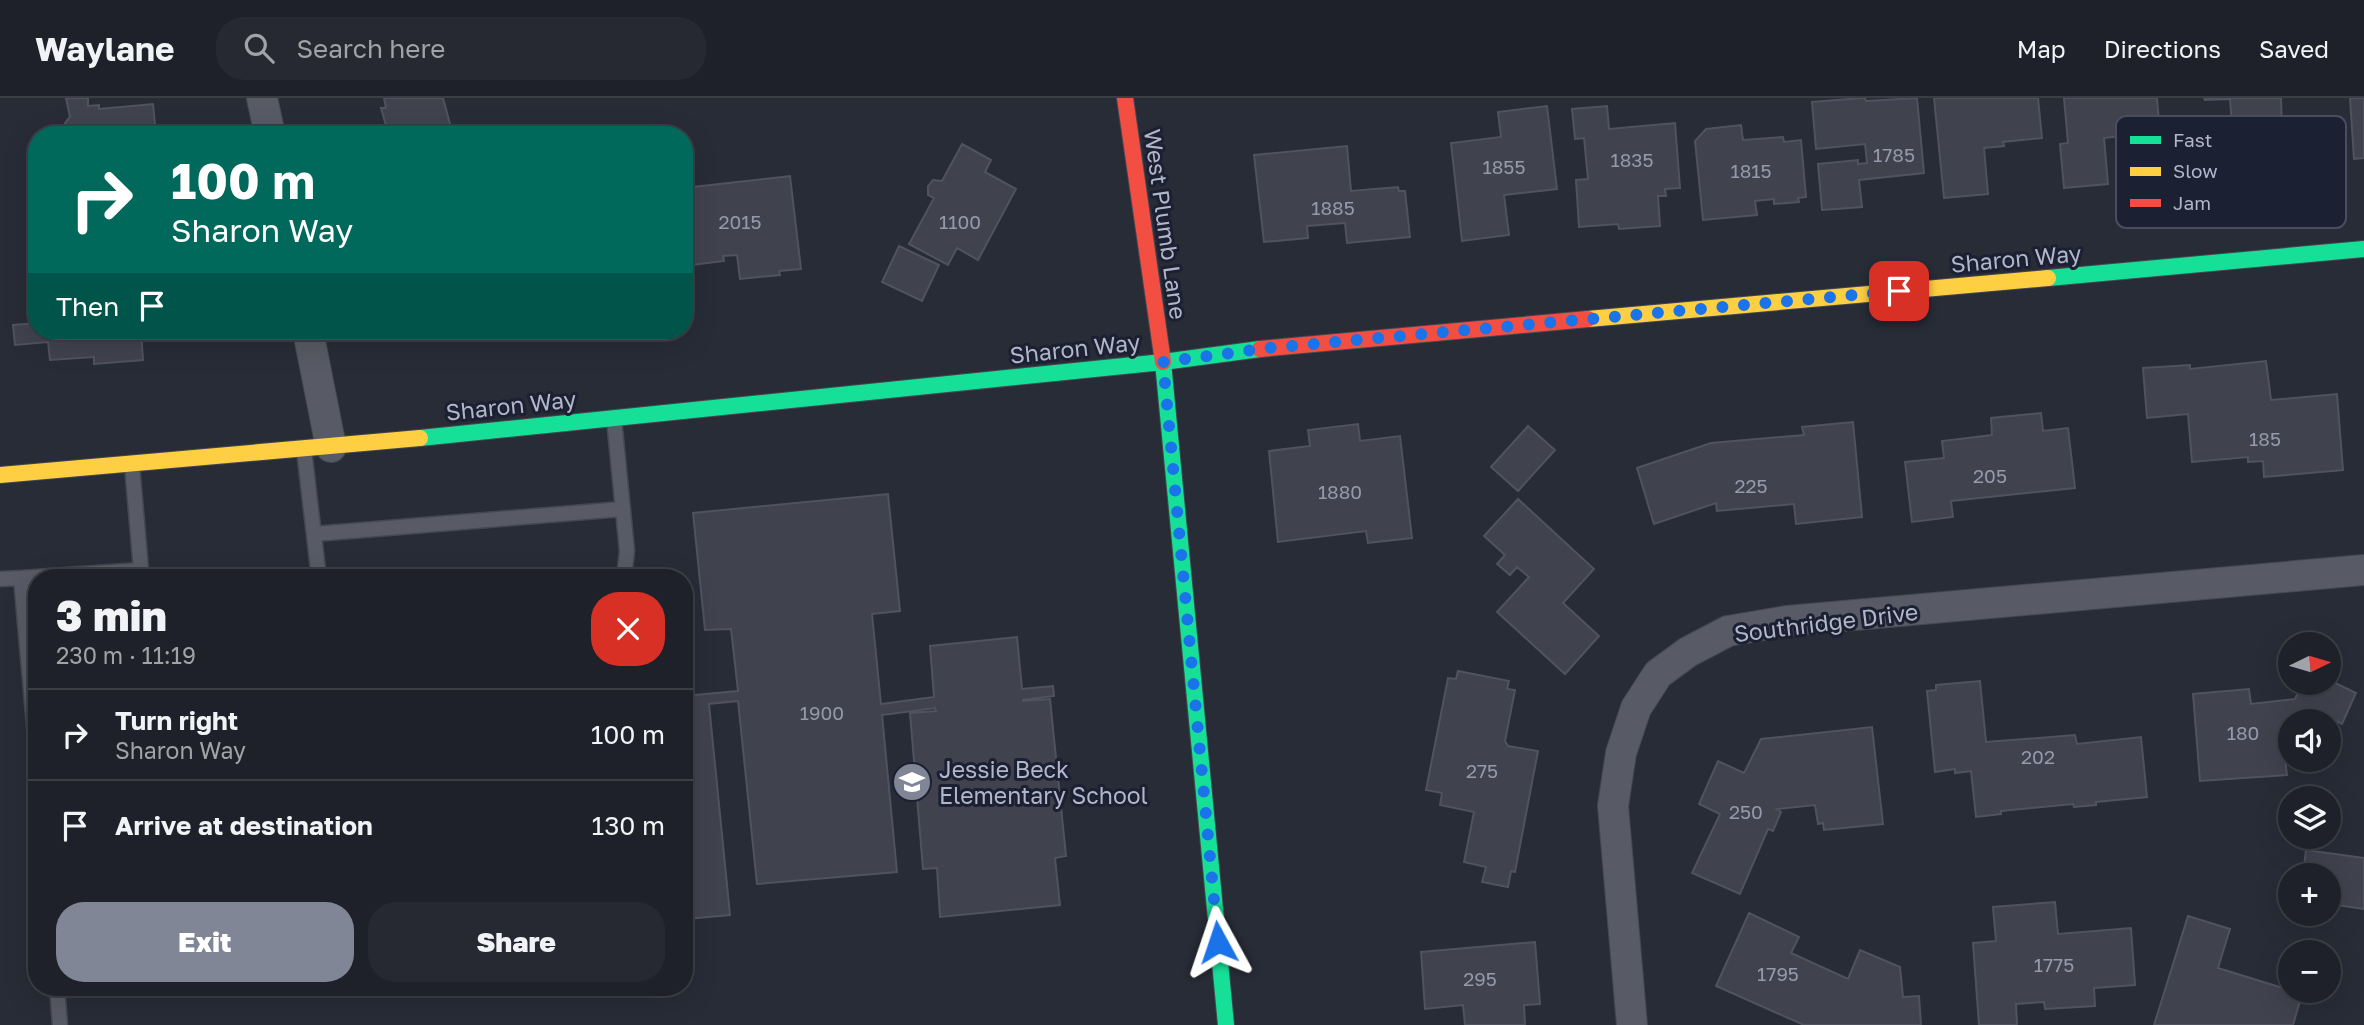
<!DOCTYPE html>
<html lang="en">
<head>
<meta charset="utf-8">
<style>
  :root { --surface:#1e2129; --page:#262931; --text:#f1f3f6; --muted:#a1a3a8; --line:#3c3e46; --accent:#818696 }
  body { margin:0; font-family:"Golos Text",sans-serif; background:var(--page); color:var(--text); height:100vh; display:flex; flex-direction:column; font-size:26px; white-space:nowrap }
  * { box-sizing:border-box; margin:0 }
  p { font-size:23px; color:var(--muted) }
  .icon { flex:none; width:38px; height:38px; fill:none; stroke:currentColor; stroke-width:2; stroke-linecap:round; stroke-linejoin:round }
  .map { position:relative; flex:1; overflow:hidden }
  .sheet { position:absolute; left:28px; top:471px; width:665px; height:427px; display:flex; flex-direction:column; background:var(--surface); border-radius:28px; box-shadow:0 7px 28px #0002,0 0 0 2px var(--line) }
  .sheet>* { flex:none }
  .top-card { position:absolute; left:28px; top:28px; width:665px; height:214px; border-radius:28px; box-shadow:0 7px 28px #0002,0 0 0 2px var(--line); background:#00695c; color:#fff; overflow:hidden }
  .needle { width:46px; rotate:85deg }
  .tools { position:absolute; left:2278px; top:534px; display:grid; gap:14px }
  .tools a { display:grid; place-items:center; width:63px; height:63px; border-radius:50%; background:var(--surface); box-shadow:0 7px 28px #0002,0 0 0 2px var(--line); font-size:35px }
  .pin { position:absolute; display:grid; place-items:center; width:60px; height:60px; color:#fff; margin:-30px; border-radius:14px; box-shadow:0 4px 10px #0006 }
  .me { position:absolute; width:77px; margin:-38px; rotate:355deg; stroke-linejoin:round; filter:drop-shadow(0 0 5px #0008) }
  .turn { display:flex; align-items:center; gap:24px; height:147px; padding:0 28px; font-size:32px }
  .turn .icon { width:91px; height:91px; stroke-width:2.5 }
  .turn b { display:block; font-size:49px; line-height:60px }
  .then { display:flex; align-items:center; height:66px; padding:0 28px; background:#0003; gap:14px; font-size:26px }
  .round { display:grid; place-items:center; flex:none; width:74px; height:74px; border-radius:28px; background:var(--page) }
  .summary { display:flex; align-items:center; justify-content:space-between; height:119px; padding:0 28px }
  h1 { font-size:42px; font-weight:800; line-height:52px }
  .primary-button { display:flex; gap:14px; margin-top:auto; padding:14px 28px }
  .primary-button a { flex:1; height:80px; border-radius:28px; background:var(--accent); color:#fff; font-size:28px; font-weight:800; line-height:80px; text-align:center }
  .primary-button a+a { background:var(--page); color:var(--text) }
  ul { padding:0; list-style:none }
  li { display:flex; align-items:center; gap:21px; height:91px; padding:0 28px; border-top:2px solid var(--line) }
  li div { flex:1 }
  li b { display:block; font-size:26px }
  li em { font-style:normal }
  header { display:flex; align-items:center; gap:42px; box-sizing:border-box; height:98px; padding:0 35px; background:var(--surface); border-bottom:2px solid var(--line) }
  header strong { font-size:33px }
  nav { display:flex; gap:38px; margin-inline-start:auto; font-size:24px }
  .search { width:490px; height:63px; background:var(--page); display:flex; align-items:center; gap:18px; box-sizing:border-box; padding:0 24px; border-radius:28px; color:var(--muted); font-size:26px }
  .map>svg:first-child { display:block }
</style>
</head>
<body>
<header>
<strong>Waylane</strong>
<div class="search"><svg class="icon" aria-label="search" viewBox="0 0 24 24"><circle cx="10" cy="10" r="6"/><path d="M15 15l6 6"/></svg>Search here</div>
<nav><a>Map</a><a>Directions</a><a>Saved</a></nav>
</header>
<div class="map">
<svg width="2364" height="927" viewBox="0 0 2364 927">
  <rect width="100%" height="100%" fill="#282c37"/>
  <!-- building -->
  <path fill="#40424e" stroke="#50535f" stroke-width="2" d="M66 0H88V8L99 7V11L153 6 156 37H67L65 25 70 19Z
    M384 0H443L453 37H392L391 30 387 31 381 10H386Z
    M1862 0H1865L1866 3 1917 0 1924 75 1859 82 1862 109 1822 112 1818 66 1858 62V66L1867 65 1865 46 1816 51 1812 4Z
    M1934 0H2038L2042 40 2003 44 2004 48 1984 50 1988 96 1944 100Z
    M2064 0H2157L2161 48 2121 50 2120 38 2104 40 2108 86 2064 90 2060 46 2068 45Z
    M2204 0H2281L2283 71 2243 73 2241 42H2233L2230 1 2205 2Z
    M2350 0H2364V60L2354 61Z
    M1547 8 1557 91 1504 97 1509 137 1462 143 1451 45 1501 39 1498 14Z
    M1607 8 1609 31 1675 25 1680 90 1665 91 1666 98H1658L1660 128 1619 131 1618 126 1579 129 1576 82 1588 81 1584 40 1575 41 1572 11Z
    M1741 27 1743 42 1783 39 1784 44 1801 42 1806 99 1798 100 1799 104 1774 106V101L1755 103 1757 117 1703 122 1695 43 1706 31Z
    M962 46 991 62 985 74 1016 91 978 162 957 150 948 167 909 146 934 100 928 97V88L933 82 942 83Z
    M1347 48 1351 93 1398 89 1399 93H1405L1410 139 1347 145 1345 125 1307 128 1308 140 1264 144 1254 57Z
    M790 78 801 171 779 173 780 177 740 181 737 157 723 158 724 163 691 167V162L686 163 687 167H684V90Z
    M899 148 939 167 922 203 882 184Z
    M37 225V233H141L143 262 94 266V259L50 262 48 244 15 247 13 227Z
    M2266 263 2271 302 2337 296 2343 372 2264 379 2263 363 2248 364V359L2192 364 2188 316 2147 320 2143 270 2190 267V271Z
    M2041 315 2043 333 2068 330 2075 390 1951 403 1953 419 1912 424 1905 364 1944 360 1942 343 1992 337 1991 320Z
    M1853 324 1862 419 1796 426 1794 406 1717 413 1716 405 1654 426 1637 370 1711 345 1804 337 1802 329Z
    M1358 326 1360 343 1400 338 1412 440 1368 445 1366 433 1278 444 1269 353 1310 348 1308 332Z
    M1528 328 1555 352 1518 393 1491 369Z
    M888 396 900 513 872 516 881 606 934 599 930 548 1017 539 1022 591 1053 588 1054 598 1023 602V603L1050 601 1066 758 1055 760 1060 807 940 819 937 770 923 771 910 615 936 613 935 610 882 617 897 774 757 786 738 603 709 606 730 817 686 821 687 833 684 834V598L738 593 731 531 705 532 693 415Z
    M1518 401 1594 471 1563 505 1599 538 1565 576 1497 514 1529 479 1517 469 1510 477 1497 466 1505 457 1484 438Z
    M1458 573 1509 583 1507 591 1515 592 1505 643 1508 648 1538 653 1515 774 1511 773 1508 789 1482 784 1486 769 1464 764 1474 714 1440 707 1442 695 1426 692 1448 580 1456 581Z
    M2329 582 2356 595 2342 626 2315 613 2310 623H2291V642L2283 643 2287 677 2200 683 2193 596 2249 591 2251 606 2295 601 2303 584H2329Z
    M1980 583 1986 644 2075 637 2077 646 2141 639 2147 699 2096 704V707L2074 709 2073 706 2001 713V716L1976 719 1971 673 1955 675V671L1935 674 1927 593 1936 592V587Z
    M1872 629 1883 726 1824 732 1823 725 1818 726 1815 707 1777 711 1781 714 1773 733 1768 731 1740 796 1692 775 1720 716 1699 706 1718 663 1744 675 1761 641Z
    M2306 752 2364 760V811L2329 806V777H2303Z
    M2055 804 2058 836 2131 830 2135 887 2094 890 2095 908 2045 911 2044 904 2016 906 2017 927H1979L1973 845 1996 843 1993 809Z
    M1749 815 1799 839 1791 855 1848 881 1860 852 1900 869 1903 899 1919 898 1921 927H1804L1716 888Z
    M2188 818 2230 831 2218 870 2302 896 2293 927H2154Z
    M1535 844 1540 906 1524 907 1525 927H1465L1463 907 1425 911 1421 854Z"/>
  <g fill="none" stroke-linecap="round" stroke-linejoin="round">
    <defs>
      <path id="lane" d="M614 321 627 453 624 480
        M304 352 319 480
        M314 436 623 411
        M21 480 141 472 132 367
        M0 481 21 480 37 662
        M57 889 60 927"/>
      <path id="street" d="M262 0 270 37
        M308 233 331 349
        M1632 927 1613 708 1621 655 1636 610 1658 576 1688 554 1728 533 1787 523 2364 472"/>
      <path id="fast" d="M2048 180 2364 151
        M1163 264 1226 927
        M420 340 1163 264 1260 251"/>
      <path id="slow" d="M1588 221 2048 180
        M0 377 420 340"/>
      <path id="jam" d="M1125 0 1163 264
        M1260 251 1588 221"/>
    </defs>
    <!-- lane casing -->
    <use href="#lane" stroke="#444750" stroke-width="17"/>
    <!-- street casing -->
    <use href="#street" stroke="#444750" stroke-width="32"/>
    <!-- fast casing -->
    <use href="#fast" stroke="#444750" stroke-width="18"/>
    <!-- slow casing -->
    <use href="#slow" stroke="#444750" stroke-width="18"/>
    <!-- jam casing -->
    <use href="#jam" stroke="#444750" stroke-width="18"/>
    <!-- lane -->
    <use href="#lane" stroke="#585a65" stroke-width="14"/>
    <!-- street -->
    <use href="#street" stroke="#585a65" stroke-width="30"/>
    <!-- fast -->
    <use href="#fast" stroke="#16e098" stroke-width="16"/>
    <!-- slow -->
    <use href="#slow" stroke="#ffcf43" stroke-width="16"/>
    <!-- jam -->
    <use href="#jam" stroke="#f24e42" stroke-width="16"/>
  </g>
  <g fill="none" stroke-linecap="round" stroke-linejoin="round">
    <!-- route -->
    <path stroke="#1a73e8" stroke-width="12" stroke-dasharray="0 21.6" d="M1218 844 1163 264 1269 250 1899 193"/>
  </g>
  <!-- icons -->
  <defs>
    <symbol id="school-disc" viewBox="-11 -11 22 22"><circle r="9.5" fill="#818696" stroke="#1b2032"/><path d="M0-5L7-2L0 1L-7-2ZM-4 1L0 2.5L4 1V4Q0 6-4 4Z" fill="#fff"/></symbol>
  </defs>
  <g fill-rule="evenodd">
    <use href="#school-disc" x="890" y="662" width="44" height="44"/>
  </g>
  <g text-anchor="middle" dominant-baseline="central" stroke-width="6" stroke-linejoin="round" paint-order="stroke">
    <!-- number labels -->
    <g font-size="19" fill="#9599aa">
      <text x="1894" y="56">1785</text>
      <text x="1632" y="61">1835</text>
      <text x="1504" y="68">1855</text>
      <text x="1751" y="72">1815</text>
      <text x="1333" y="109">1885</text>
      <text x="740" y="123">2015</text>
      <text x="960" y="123">1100</text>
      <text x="2265" y="340">185</text>
      <text x="1990" y="377">205</text>
      <text x="1751" y="387">225</text>
      <text x="1340" y="393">1880</text>
      <text x="822" y="614">1900</text>
      <text x="2243" y="634">180</text>
      <text x="2038" y="658">202</text>
      <text x="1482" y="672">275</text>
      <text x="1746" y="713">250</text>
      <text x="2054" y="866">1775</text>
      <text x="1778" y="875">1795</text>
      <text x="1480" y="880">295</text>
    </g>
    <!-- street labels -->
    <g font-size="23" fill="#b1b6c9" stroke="#1b2032">
      <text transform="translate(1166 126) rotate(82)">West Plumb Lane</text>
      <text transform="translate(2016 160) rotate(-5)">Sharon Way</text>
      <text transform="translate(1075 250) rotate(-6)">Sharon Way</text>
      <text transform="translate(511 307) rotate(-6)">Sharon Way</text>
      <text transform="translate(1826 524) rotate(-7)">Southridge Drive</text>
    </g>
    <!-- poi labels -->
    <g font-size="23" fill="#b1b6c9" stroke="#1b2032" text-anchor="start">
      <text x="939" y="671">Jessie Beck<tspan x="939" dy="26">Elementary School</tspan></text>
    </g>
  </g>
  <!-- legend -->
  <rect x="2116" y="18" width="230" height="112" rx="10" fill="#1b2032" stroke="#484d5f" stroke-width="2"/>
  <rect x="2130" y="38" width="31" height="8" fill="#16e098"/>
  <rect x="2130" y="69" width="31" height="9" fill="#ffcf43"/>
  <rect x="2130" y="101" width="31" height="8" fill="#f24e42"/>
  <g font-size="19" fill="#b1b6c9">
    <text x="2173" y="49">Fast</text>
    <text x="2173" y="80">Slow</text>
    <text x="2173" y="112">Jam</text>
  </g>
</svg>
<div class="tools">
<a><svg class="needle" viewBox="-14 -14 28 28"><path d="M0-13l5 13h-10z" fill="#e53935"/><path d="M0 13l5-13h-10z" fill="#a1a3a8"/></svg></a>
<a><svg class="icon" aria-label="sound" viewBox="0 0 24 24"><path d="M4 9h4l5-4v14l-5-4H4zM17 9q2 3 0 6"/></svg></a>
<a><svg class="icon" aria-label="layers" viewBox="0 0 24 24"><path d="M12 4l9 5-9 5-9-5zM3 14l9 5 9-5"/></svg></a>
<a>+</a>
<a>−</a>
</div>
<div class="pin" style="left:1899px;top:193px;background:#d93025"><svg class="icon" aria-label="arrive" viewBox="0 0 24 24"><path d="M6 21V4h12l-3 4 3 4H6"/></svg></div>
<svg class="me" style="left:1218px;top:844px" viewBox="-20 -20 40 40"><path d="M0-17L14 15 0 8-14 15z" fill="#1a73e8" stroke="#fff" stroke-width="4"/></svg>
<div class="top-card">
<div class="turn"><svg class="icon" aria-label="right" viewBox="0 0 24 24"><path d="M7 20v-9h11M14 6l5 5-5 5"/></svg><div><b>100 m</b>Sharon Way</div></div>
<div class="then">Then<svg class="icon" aria-label="arrive" viewBox="0 0 24 24"><path d="M6 21V4h12l-3 4 3 4H6"/></svg></div>
</div>
<section class="sheet">
<div class="summary"><div><h1>3 min</h1><p>230 m · 11:19</p></div><a class="round" style="background:#d93025;color:#fff"><svg class="icon" aria-label="close" viewBox="0 0 24 24"><path d="M6 6l12 12M18 6L6 18"/></svg></a></div>
<ul>
<li><svg class="icon" aria-label="right" viewBox="0 0 24 24"><path d="M7 20v-9h11M14 6l5 5-5 5"/></svg><div><b>Turn right</b><p>Sharon Way</p></div><em>100 m</em></li>
<li><svg class="icon" aria-label="arrive" viewBox="0 0 24 24"><path d="M6 21V4h12l-3 4 3 4H6"/></svg><div><b>Arrive at destination</b></div><em>130 m</em></li>
</ul>
<div class="primary-button"><a>Exit</a><a>Share</a></div>
</section>
</div>
</body>
</html>
